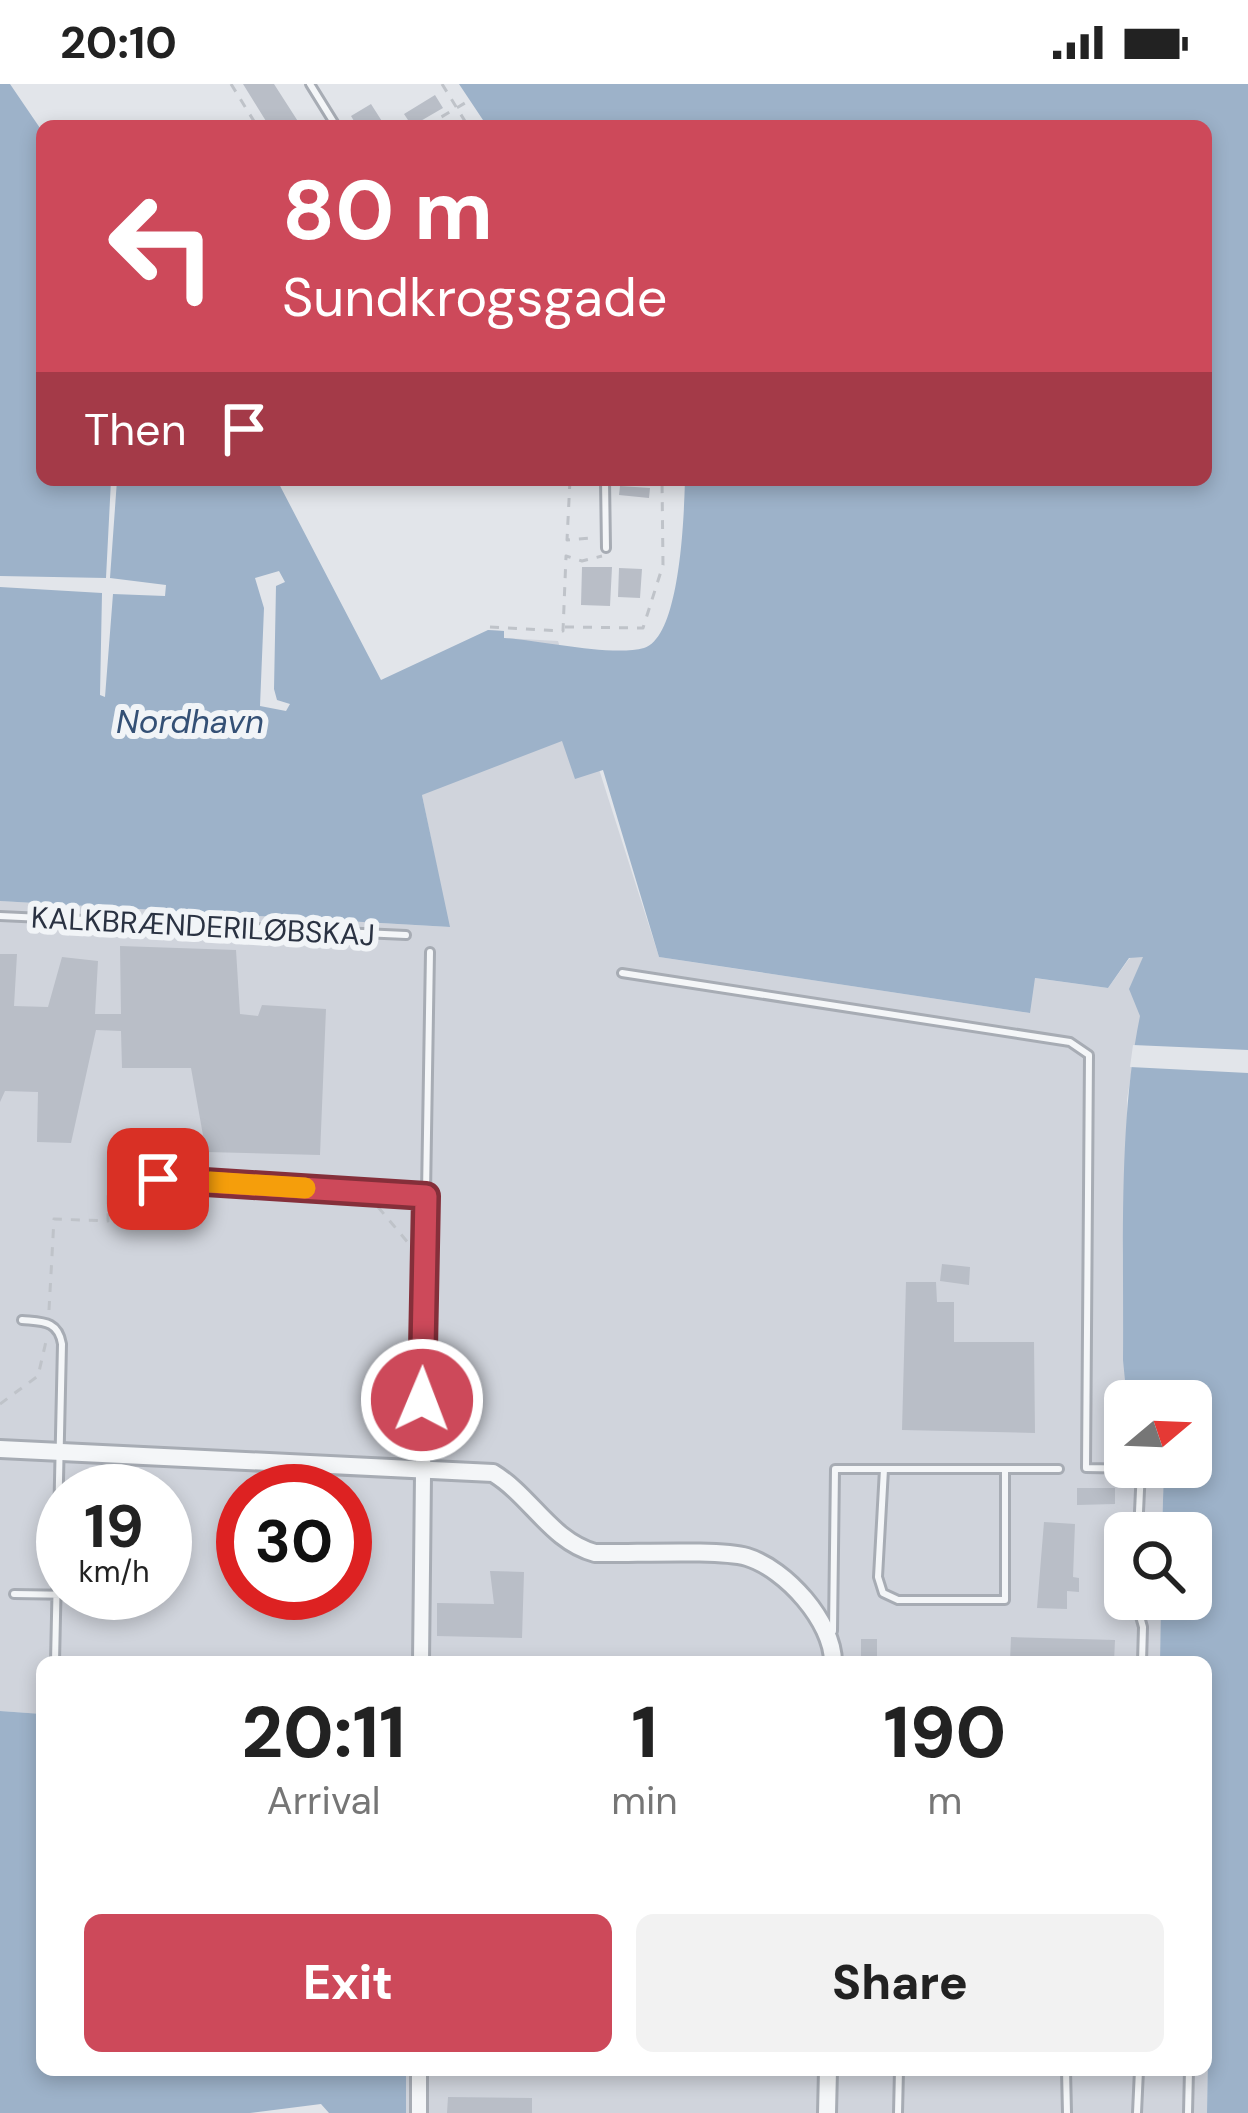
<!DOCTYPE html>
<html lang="en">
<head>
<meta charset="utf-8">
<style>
  :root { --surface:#fff; --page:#f2f2f2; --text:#222; --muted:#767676; --accent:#cd495a }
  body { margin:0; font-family:"DM Sans",sans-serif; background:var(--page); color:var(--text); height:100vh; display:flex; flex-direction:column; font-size:45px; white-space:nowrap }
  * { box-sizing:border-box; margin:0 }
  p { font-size:39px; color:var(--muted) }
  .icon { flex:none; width:66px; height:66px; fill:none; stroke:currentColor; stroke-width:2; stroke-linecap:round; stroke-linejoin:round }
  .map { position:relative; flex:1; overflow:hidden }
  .details { position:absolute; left:36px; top:1572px; width:1176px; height:420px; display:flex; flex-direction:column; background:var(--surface); border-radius:18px; box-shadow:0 6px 18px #0003 }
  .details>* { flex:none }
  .banner { position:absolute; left:36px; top:36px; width:1176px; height:366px; border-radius:18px; box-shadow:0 6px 18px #0003; background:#cd495a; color:#fff; overflow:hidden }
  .needle { width:78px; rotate:71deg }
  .controls { position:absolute; left:1104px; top:1296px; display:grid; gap:24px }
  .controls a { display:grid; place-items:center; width:108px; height:108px; border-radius:18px; background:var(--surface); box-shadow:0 6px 18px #0003; font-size:60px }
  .speed { position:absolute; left:36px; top:1380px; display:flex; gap:24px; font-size:60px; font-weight:700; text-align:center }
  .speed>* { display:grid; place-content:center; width:156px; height:156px; border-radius:50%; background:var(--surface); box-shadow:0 6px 18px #0003; line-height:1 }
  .speed small { font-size:30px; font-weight:400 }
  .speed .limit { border:18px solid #d22; background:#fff; color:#111 }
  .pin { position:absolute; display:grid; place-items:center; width:102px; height:102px; color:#fff; margin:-51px; border-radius:24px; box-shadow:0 6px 18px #0006 }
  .me { position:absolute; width:132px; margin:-66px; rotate:1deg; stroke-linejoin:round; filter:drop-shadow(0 0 9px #0008) }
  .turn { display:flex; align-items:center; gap:42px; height:252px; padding:0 48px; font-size:54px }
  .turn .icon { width:156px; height:156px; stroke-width:2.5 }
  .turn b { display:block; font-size:84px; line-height:102px }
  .then { display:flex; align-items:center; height:114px; padding:0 48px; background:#0003; gap:24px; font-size:45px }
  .eta { display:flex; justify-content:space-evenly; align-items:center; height:204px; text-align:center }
  .eta b { font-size:72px; font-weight:800; line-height:84px }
  .cta { display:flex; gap:24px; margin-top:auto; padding:24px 48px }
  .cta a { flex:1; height:138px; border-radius:18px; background:var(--accent); color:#fff; font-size:48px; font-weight:800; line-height:138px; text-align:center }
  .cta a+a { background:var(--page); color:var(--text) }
  .status { display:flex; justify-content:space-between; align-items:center; height:84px; padding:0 60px; background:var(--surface); direction:ltr }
  .status svg { height:33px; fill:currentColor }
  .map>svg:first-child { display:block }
</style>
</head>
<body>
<div class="status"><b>20:10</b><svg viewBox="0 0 49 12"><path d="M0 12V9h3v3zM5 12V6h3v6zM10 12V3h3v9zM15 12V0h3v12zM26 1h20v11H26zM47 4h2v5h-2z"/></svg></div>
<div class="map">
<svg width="1248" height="2029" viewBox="0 0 1248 2029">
  <rect width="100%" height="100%" fill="#e2e5ea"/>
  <!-- built -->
  <path fill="#d0d4dc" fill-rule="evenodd" d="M488 546 504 547V554L558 557 659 873 1029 929 1034 894 1108 904 1129 875 1136 870 1143 873 1140 937 1127 1015 1125 1383H1164L1162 1449H1125V1515H1161L1160 1578H42V1630L0 1627V817L449 843 422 711ZM63 1407H165V1509H63ZM243 1407H345V1509H243Z
    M1206 1724H1212L1207 2029H406V1986H1206Z"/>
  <!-- water -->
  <path fill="#9db2c9" d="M0 0H10L42 47V396H277L381 596 488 546 504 547V554C540 556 611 573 644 564 681 553 684 428 685 396H1206V42H487L459 0H1248V2029H1207L1212 1725 1206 1724V1578H1160L1161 1515H1191V1449H1162L1164 1383H1191V1317H1127L1123 1276C1124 1162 1118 1040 1140 932L1129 905 1143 873 1129 874 1108 904 1035 894 1030 929 659 873 603 686 575 695 562 657 422 711 450 843 0 817Z
    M0 1627 42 1630V1986H406V2029H329L321 2020 250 2029H0Z"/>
  <!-- pier -->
  <path fill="#e2e5ea" d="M111 396H117L110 494 166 501 165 512 113 510 105 613 100 611 102 509 0 503V492L106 494Z
    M279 487 285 498 276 502 274 605 277 616 290 620 286 627 260 622 264 524 255 494Z
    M1133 961 1248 966V989L1130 983Z"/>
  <!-- building -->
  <path fill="#b9bec7" d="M243 0H274L301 42H269Z
    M435 11 443 24 412 42 404 30Z
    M371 20 385 42H357L351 32Z
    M620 402 650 404 649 414 619 411Z
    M582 483H612L610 522 581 521Z
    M619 484 642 485 640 514 618 513Z
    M120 862 236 866 240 930 258 932 262 921 326 925 320 1071 206 1068 191 984H122L121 947 96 946 71 1059 37 1058 38 1008 5 1007 0 1018V870H17L14 922 48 923 62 873 98 877 95 930H121Z
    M942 1180 970 1183 969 1201 940 1197Z
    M906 1198H936L937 1218H954V1258H1034L1035 1349 902 1346Z
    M1077 1404H1115V1420L1077 1421Z
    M1044 1438 1075 1440 1073 1493 1079 1494V1508L1067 1507V1525L1037 1524Z
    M490 1487 524 1488 522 1554 437 1552V1519L494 1520Z
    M1011 1553 1115 1556 1114 1578H1010Z
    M861 1555H877V1578H861Z
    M448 2013 532 2014V2029H447Z"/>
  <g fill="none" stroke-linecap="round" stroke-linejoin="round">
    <defs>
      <path id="service" d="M310 0 336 42
        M605 396 606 464
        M0 832 406 851
        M622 889 1070 958 1089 971 1086 1384 1141 1385 1138 1449
        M426 1110 430 868
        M22 1236C42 1238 58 1236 62 1260L55 1578
        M884 1385 878 1493 883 1509 898 1516H1005V1385
        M14 1510 139 1512
        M1135 1515 1143 1543 1142 1578
        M833 1547 835 1385H1059
        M1066 1986 1067 2029
        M898 2029 899 1986
        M1137 2029 1139 1986
        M1188 2029 1189 1986"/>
      <path id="minor" d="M118 1092 426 1111 421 1578
        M419 2029V1986"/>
      <path id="tertiary" d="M0 1365 493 1389C531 1412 551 1457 595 1469 629 1470 719 1465 747 1473 786 1485 833 1538 833 1578
        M827 2029 828 1986"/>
    </defs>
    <!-- service casing -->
    <use href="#service" stroke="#a7acb4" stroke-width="12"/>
    <!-- minor casing -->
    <use href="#minor" stroke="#a7acb4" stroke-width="20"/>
    <!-- tertiary casing -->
    <use href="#tertiary" stroke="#a7acb4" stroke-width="22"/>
    <!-- path -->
    <path stroke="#bfc3c9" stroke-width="3" stroke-dasharray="9 9" stroke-linecap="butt" d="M231 0 257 42
      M442 0 468 42
      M426 42 470 16
      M570 396 567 456 591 454
      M490 543 563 547 566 472 582 477 602 472
      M565 543 643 544 663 481 662 396
      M378 1123 410 1161
      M49 1226 54 1135 108 1137V1106
      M0 1320 38 1292 47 1253"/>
    <!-- service -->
    <use href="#service" stroke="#f4f6f8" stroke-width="6"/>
    <!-- minor -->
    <use href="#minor" stroke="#f4f6f8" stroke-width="14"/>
    <!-- tertiary -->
    <use href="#tertiary" stroke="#f4f6f8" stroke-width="16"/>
  </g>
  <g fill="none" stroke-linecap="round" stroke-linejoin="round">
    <defs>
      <path id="route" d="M158 1095 426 1112 422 1316"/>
    </defs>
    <!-- route casing -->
    <use href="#route" stroke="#852f3a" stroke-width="30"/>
    <!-- route -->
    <use href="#route" stroke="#cd495a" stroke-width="21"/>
    <!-- slow -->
    <path stroke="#f59e0b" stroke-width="21" d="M210 1098 305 1104"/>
  </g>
  <g text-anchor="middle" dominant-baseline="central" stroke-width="12" stroke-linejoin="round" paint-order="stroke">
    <!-- street labels -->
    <g font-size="30" fill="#2a3242" stroke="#f1f4f7">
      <text transform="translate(203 842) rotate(3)">KALKBRÆNDERILØBSKAJ</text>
    </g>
    <!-- water labels -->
    <g font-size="33" font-style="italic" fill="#345075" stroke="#f1f4f7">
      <text x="190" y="637">Nordhavn</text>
    </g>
  </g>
</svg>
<div class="controls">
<a><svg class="needle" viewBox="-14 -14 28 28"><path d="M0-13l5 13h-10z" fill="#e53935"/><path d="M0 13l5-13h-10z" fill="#767676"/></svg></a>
<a><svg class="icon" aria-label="search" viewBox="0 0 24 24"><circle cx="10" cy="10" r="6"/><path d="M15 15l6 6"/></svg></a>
</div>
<div class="speed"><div>19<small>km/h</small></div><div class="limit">30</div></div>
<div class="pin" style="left:158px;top:1095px;background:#d93025"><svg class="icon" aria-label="arrive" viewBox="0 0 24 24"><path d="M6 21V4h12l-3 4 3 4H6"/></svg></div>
<svg class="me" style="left:422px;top:1316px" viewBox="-20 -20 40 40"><circle r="17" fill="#cd495a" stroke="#fff" stroke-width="3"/><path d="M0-11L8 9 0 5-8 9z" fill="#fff"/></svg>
<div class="banner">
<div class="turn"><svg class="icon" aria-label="left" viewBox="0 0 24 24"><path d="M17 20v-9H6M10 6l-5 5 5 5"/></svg><div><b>80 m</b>Sundkrogsgade</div></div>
<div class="then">Then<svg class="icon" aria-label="arrive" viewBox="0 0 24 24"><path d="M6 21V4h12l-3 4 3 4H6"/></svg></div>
</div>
<section class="details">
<div class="eta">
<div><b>20:11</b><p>Arrival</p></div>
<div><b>1</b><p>min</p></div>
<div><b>190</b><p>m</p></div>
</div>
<div class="cta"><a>Exit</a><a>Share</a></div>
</section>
</div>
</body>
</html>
